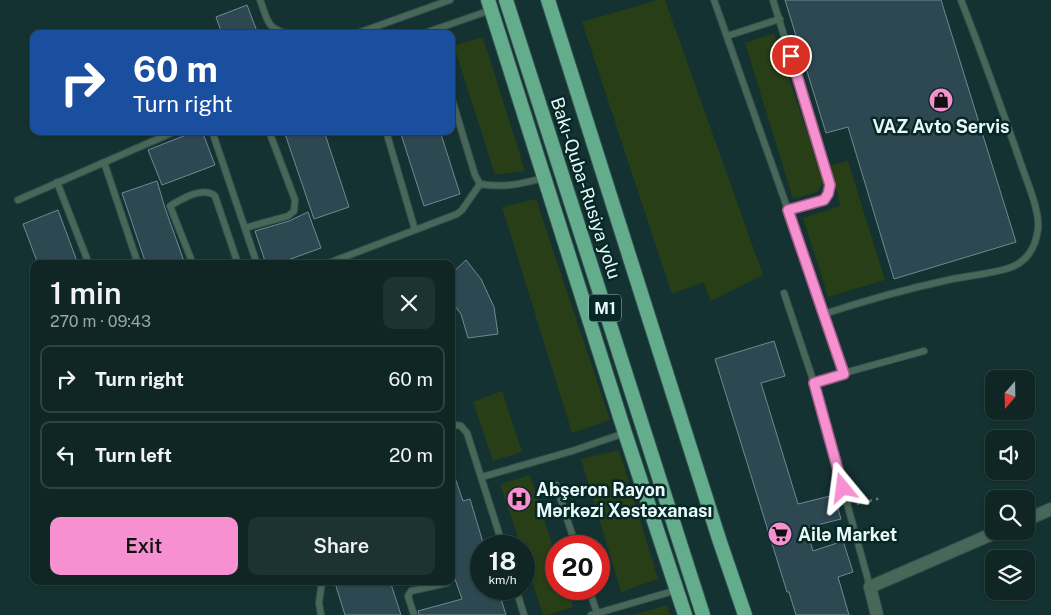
<!DOCTYPE html>
<html lang="en">
<head>
<meta charset="utf-8">
<style>
  :root { --surface:#0f2625; --page:#1d3232; --text:#f1f3f6; --muted:#9ba5a7; --line:#2f4342; --accent:#f690d0 }
  body { margin:0; font-family:"Public Sans",sans-serif; background:var(--page); color:var(--text); height:100vh; display:flex; flex-direction:column; font-size:19px; white-space:nowrap }
  * { box-sizing:border-box; margin:0 }
  p { font-size:16px; color:var(--muted) }
  .icon { flex:none; width:28px; height:28px; fill:none; stroke:currentColor; stroke-width:2; stroke-linecap:round; stroke-linejoin:round }
  .map { position:relative; flex:1; overflow:hidden }
  .side { position:absolute; left:30px; top:260px; width:425px; height:325px; display:flex; flex-direction:column; background:var(--surface); border-radius:10px; box-shadow:0 1px 4px #0004,0 0 0 1px var(--line) }
  .side>* { flex:none }
  .guide { position:absolute; left:30px; top:30px; width:425px; height:105px; border-radius:10px; box-shadow:0 1px 4px #0004,0 0 0 1px var(--line); background:#1a4fa0; color:#fff; overflow:hidden }
  .needle { width:32px; rotate:200deg }
  .buttons { position:absolute; left:985px; top:370px; display:grid; gap:10px }
  .buttons a { display:grid; place-items:center; width:50px; height:50px; border-radius:10px; background:var(--surface); box-shadow:0 1px 4px #0004,0 0 0 1px var(--line); font-size:25px }
  .speed { position:absolute; left:470px; top:535px; display:flex; gap:10px; font-size:25px; font-weight:700; text-align:center }
  .speed>* { display:grid; place-content:center; width:65px; height:65px; border-radius:50%; background:var(--surface); box-shadow:0 1px 4px #0004,0 0 0 1px var(--line); line-height:1 }
  .speed small { font-size:12px; font-weight:400 }
  .speed .limit { border:8px solid #d22; background:#fff; color:#111 }
  .pin { position:absolute; display:grid; place-items:center; width:42px; height:42px; color:#fff; margin:-21px; border:2px solid #fff; border-radius:50%; box-shadow:0 1px 5px #0007 }
  .me { position:absolute; width:55px; margin:-28px; rotate:344deg; stroke-linejoin:round; filter:drop-shadow(0 0 4px #0008) }
  .turn { display:flex; align-items:center; gap:18px; height:105px; padding:0 20px; font-size:22px }
  .turn .icon { width:65px; height:65px; stroke-width:2.5 }
  .turn b { display:block; font-size:35px; line-height:42px }
  .round { display:grid; place-items:center; flex:none; width:52px; height:52px; border-radius:10px; background:var(--page) }
  .overview { display:flex; align-items:center; justify-content:space-between; height:85px; padding:0 20px }
  h1 { font-size:30px; font-weight:600; line-height:38px }
  .action { display:flex; gap:10px; margin-top:auto; padding:10px 20px }
  .action a { flex:1; height:58px; border-radius:10px; background:var(--accent); color:#111; font-size:20px; font-weight:600; line-height:58px; text-align:center }
  .action a+a { background:var(--page); color:var(--text) }
  ul { padding:0; list-style:none }
  li { display:flex; align-items:center; gap:15px; height:68px; margin:0 10px 8px; padding:0 10px; border:2px solid var(--line); border-radius:10px }
  li div { flex:1 }
  li b { display:block; font-size:19px }
  li em { font-style:normal }
  .map>svg:first-child { display:block }
</style>
</head>
<body>
<div class="map">
<svg width="1051" height="615" viewBox="0 0 1051 615">
  <rect width="100%" height="100%" fill="#143231"/>
  <!-- green -->
  <path fill="#273e17" d="M657 0H665L763 275 711 301 703 282 672 294 582 22Z
    M774 33 824 183 817 192 793 199 745 43Z
    M483 37 525 171 495 175 454 46Z
    M848 161 885 280 828 297 803 218 840 206 831 165Z
    M536 199 610 420 572 433 502 207Z
    M502 391 522 452 493 461 473 402Z
    M619 450 658 579 621 592 581 459Z
    M530 475 556 556V589H567L573 607 548 615H543L524 555V546H521L500 484Z
    M667 605 670 615H633Z"/>
  <!-- building -->
  <path fill="#2e4852" stroke="#6d8a95" d="M785 0H941L1016 242 894 279 848 127 826 133Z
    M247 5 258 34H222L216 17Z
    M196 131H202L215 165 162 185 148 150Z
    M284 131H324L349 207 314 219Z
    M400 131H440L460 194 424 206Z
    M157 181 165 208 185 264H146L122 193Z
    M58 210 78 264H38L23 224Z
    M308 212 321 248 277 264H266L255 231 289 221Z
    M466 260 481 279 494 307 498 334 468 338 461 314 451 301V274Z
    M774 341 785 376 761 383 798 504 834 495 841 519 806 528 813 551 843 541 853 572 838 577 849 615H796L789 592H787L715 359Z
    M451 472H453L463 501 470 499 484 546H481V589H498L506 615H419L418 611 462 599 451 568Z
    M343 581H390L401 615H345L335 583Z"/>
  <g fill="none" stroke-linecap="round" stroke-linejoin="round">
    <defs>
      <path id="service" d="M260 0C268 20 266 29 289 34
        M714 0 788 210 844 373 814 383 870 587
        M773 0 830 185 829 194 823 200 788 210
        M355 34 450 0
        M422 34 491 10
        M727 36 780 19
        M451 96 475 175 480 184C506 188 519 184 544 178
        M212 131 257 264
        M386 131 415 230
        M104 162 138 264
        M57 182 89 264
        M18 200 176 131
        M245 228 288 216 294 211 295 200 269 131
        M193 264 170 206C181 199 204 186 215 196L238 264
        M326 264 457 214 462 210 480 184
        M784 293 814 383
        M824 314C864 301 906 289 948 280 965 276 1000 273 1014 266 1029 259 1036 245 1038 229 1040 211 1027 182 1021 164 1002 109 982 54 961 0
        M844 373 924 351
        M451 424 461 426 467 433 503 546
        M482 477 572 451 625 433
        M556 485 576 546
        M516 589 524 615
        M589 589 597 613
        M321 615 319 603 322 581
        M414 615 408 596 411 591 447 583
        M591 615 677 590"/>
      <path id="minor" d="M1026 520 1051 509
        M877 615 870 587 999 531"/>
      <path id="trunk" d="M488 0 625 433 685 615
        M506 0 703 615
        M548 0 719 539 745 615"/>
    </defs>
    <!-- service casing -->
    <use href="#service" stroke="#324e4d" stroke-width="8"/>
    <!-- minor casing -->
    <use href="#minor" stroke="#324e4d" stroke-width="14"/>
    <!-- trunk casing -->
    <use href="#trunk" stroke="#324e4d" stroke-width="16"/>
    <!-- path -->
    <path stroke="#637c7b" stroke-width="2.5" stroke-dasharray="2.5 4" stroke-linecap="butt" d="M857 504 881 498"/>
    <!-- service -->
    <use href="#service" stroke="#486758" stroke-width="6"/>
    <!-- minor -->
    <use href="#minor" stroke="#486758" stroke-width="12"/>
    <!-- trunk -->
    <use href="#trunk" stroke="#63ac8c" stroke-width="14"/>
  </g>
  <g fill="none" stroke-linecap="round" stroke-linejoin="round">
    <defs>
      <path id="route" d="M791 56 830 185 828 194 824 200 788 210 844 374 814 383 843 488"/>
    </defs>
    <!-- route casing -->
    <use href="#route" stroke="#a05e87" stroke-width="12"/>
    <!-- route -->
    <use href="#route" stroke="#f690d0" stroke-width="9"/>
  </g>
  <!-- icons -->
  <defs>
    <symbol id="shop-disc" viewBox="-11 -11 22 22"><circle r="9.5" fill="#f690d0" stroke="#082827"/><path d="M-5-2.5h2.3a2.7 3.5 0 0 1 5.4 0H5L5.5 6h-11ZM-1.5-2.5h3a1.5 2.3 0 0 0-3 0Z" fill="#111"/></symbol>
    <symbol id="hospital-disc" viewBox="-11 -11 22 22"><circle r="9.5" fill="#f690d0" stroke="#082827"/><path d="M-5-5h3v3.5h4V-5h3V5h-3V1.5h-4V5h-3Z" fill="#111"/></symbol>
    <symbol id="supermarket-disc" viewBox="-11 -11 22 22"><circle r="9.5" fill="#f690d0" stroke="#082827"/><path d="M-6-5.5h2.5l.6 2H6L4.5 2H-2.5L-4.4-4H-6ZM-1.5 3.2a1.3 1.3 0 1 0 .1 0ZM3 3.2a1.3 1.3 0 1 0 .1 0Z" fill="#111"/></symbol>
  </defs>
  <g fill-rule="evenodd">
    <use href="#shop-disc" x="927" y="86" width="28" height="28"/>
    <use href="#hospital-disc" x="505" y="485" width="28" height="28"/>
    <use href="#supermarket-disc" x="766" y="520" width="28" height="28"/>
  </g>
  <g text-anchor="middle" dominant-baseline="central" stroke-width="5" stroke-linejoin="round" paint-order="stroke">
    <!-- shield labels -->
    <rect fill="#082827" stroke="#a5bab9" stroke-width="1" x="589" y="294.5" width="32" height="27" rx="4"/>
    <g font-size="16" font-weight="bold" fill="#e8f9f8">
      <text x="605" y="308">M1</text>
    </g>
    <!-- poi labels -->
    <g font-size="18" font-weight="bold" fill="#e8f9f8" stroke="#082827" text-anchor="start">
      <text x="941" y="126" text-anchor="middle">VAZ Avto Servis</text>
      <text x="536" y="489">Abşeron Rayon<tspan x="536" dy="21">Mərkəzi Xəstəxanası</tspan></text>
      <text x="798" y="534">Ailə Market</text>
    </g>
    <!-- street labels -->
    <g font-size="18" fill="#e8f9f8" stroke="#082827">
      <text transform="translate(586 188) rotate(72)">Bakı-Quba-Rusiya yolu</text>
    </g>
  </g>
</svg>
<div class="buttons">
<a><svg class="needle" viewBox="-14 -14 28 28"><path d="M0-13l5 13h-10z" fill="#e53935"/><path d="M0 13l5-13h-10z" fill="#9ba5a7"/></svg></a>
<a><svg class="icon" aria-label="sound" viewBox="0 0 24 24"><path d="M4 9h4l5-4v14l-5-4H4zM17 9q2 3 0 6"/></svg></a>
<a><svg class="icon" aria-label="search" viewBox="0 0 24 24"><circle cx="10" cy="10" r="6"/><path d="M15 15l6 6"/></svg></a>
<a><svg class="icon" aria-label="layers" viewBox="0 0 24 24"><path d="M12 4l9 5-9 5-9-5zM3 14l9 5 9-5"/></svg></a>
</div>
<div class="speed"><div>18<small>km/h</small></div><div class="limit">20</div></div>
<div class="pin" style="left:791px;top:56px;background:#d93025"><svg class="icon" aria-label="arrive" viewBox="0 0 24 24"><path d="M6 21V4h12l-3 4 3 4H6"/></svg></div>
<svg class="me" style="left:843px;top:488px" viewBox="-20 -20 40 40"><path d="M0-17L14 15 0 8-14 15z" fill="#f690d0" stroke="#fff" stroke-width="4"/></svg>
<div class="guide">
<div class="turn"><svg class="icon" aria-label="right" viewBox="0 0 24 24"><path d="M7 20v-9h11M14 6l5 5-5 5"/></svg><div><b>60 m</b>Turn right</div></div>
</div>
<section class="side">
<div class="overview"><div><h1>1 min</h1><p>270 m · 09:43</p></div><a class="round"><svg class="icon" aria-label="close" viewBox="0 0 24 24"><path d="M6 6l12 12M18 6L6 18"/></svg></a></div>
<ul>
<li><svg class="icon" aria-label="right" viewBox="0 0 24 24"><path d="M7 20v-9h11M14 6l5 5-5 5"/></svg><div><b>Turn right</b></div><em>60 m</em></li>
<li><svg class="icon" aria-label="left" viewBox="0 0 24 24"><path d="M17 20v-9H6M10 6l-5 5 5 5"/></svg><div><b>Turn left</b></div><em>20 m</em></li>
</ul>
<div class="action"><a>Exit</a><a>Share</a></div>
</section>
</div>
</body>
</html>
